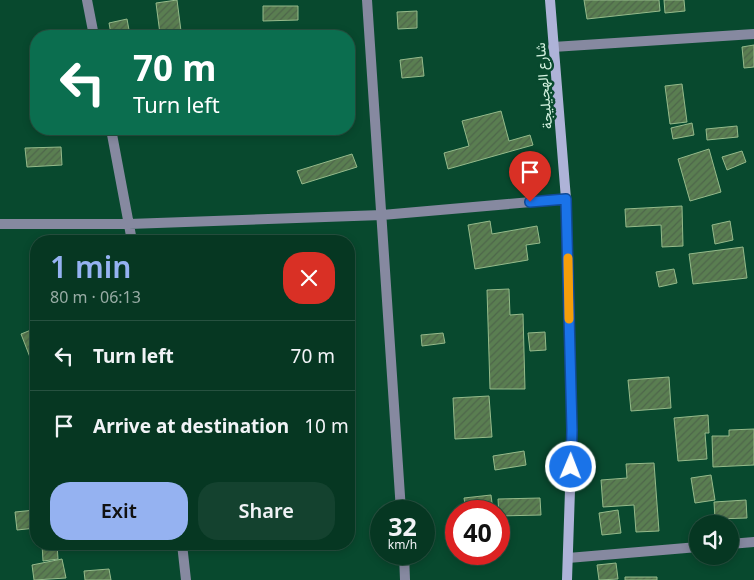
<!DOCTYPE html>
<html lang="en">
<head>
<meta charset="utf-8">
<style>
  :root { --surface:#063722; --page:#14422f; --text:#f1f3f6; --muted:#98aca5; --line:#275140; --accent:#95b2f1 }
  body { margin:0; font-family:"Noto Sans",Vazirmatn,sans-serif; background:var(--page); color:var(--text); height:100vh; display:flex; flex-direction:column; font-size:19px; white-space:nowrap }
  * { box-sizing:border-box; margin:0 }
  p { font-size:16px; color:var(--muted) }
  .icon { flex:none; width:28px; height:28px; fill:none; stroke:currentColor; stroke-width:2; stroke-linecap:round; stroke-linejoin:round }
  .map { position:relative; flex:1; overflow:hidden }
  .drawer { position:absolute; left:30px; top:235px; width:325px; height:315px; display:flex; flex-direction:column; background:var(--surface); border-radius:20px; box-shadow:0 2px 8px #0003,0 0 0 1px var(--line) }
  .drawer>* { flex:none }
  .top-card { position:absolute; left:30px; top:30px; width:325px; height:105px; border-radius:20px; box-shadow:0 2px 8px #0003,0 0 0 1px var(--line); background:#0b6e4f; color:#fff; overflow:hidden }
  .tools { position:absolute; left:689px; top:515px; display:grid; gap:10px }
  .tools a { display:grid; place-items:center; width:50px; height:50px; border-radius:50%; background:var(--surface); box-shadow:0 2px 8px #0003,0 0 0 1px var(--line); font-size:25px }
  .speed { position:absolute; left:370px; top:500px; display:flex; gap:10px; font-size:25px; font-weight:700; text-align:center }
  .speed>* { display:grid; place-content:center; width:65px; height:65px; border-radius:50%; background:var(--surface); box-shadow:0 2px 8px #0003,0 0 0 1px var(--line); line-height:1 }
  .speed small { font-size:12px; font-weight:400 }
  .speed .limit { border:8px solid #d22; background:#fff; color:#111 }
  .pin { position:absolute; display:grid; place-items:center; width:42px; height:42px; color:#fff; margin:-51px -21px; border-radius:50% 50% 50% 0; rotate:-45deg; box-shadow:0 0 5px #0007 }
  .pin .icon { rotate:45deg }
  .me { position:absolute; width:55px; margin:-28px; rotate:1deg; stroke-linejoin:round; filter:drop-shadow(0 0 4px #0008) }
  .turn { display:flex; align-items:center; gap:18px; height:105px; padding:0 20px; font-size:22px }
  .turn .icon { width:65px; height:65px; stroke-width:2.5 }
  .turn b { display:block; font-size:35px; line-height:42px }
  .round { display:grid; place-items:center; flex:none; width:52px; height:52px; border-radius:20px; background:var(--page) }
  .headline { display:flex; align-items:center; justify-content:space-between; height:85px; padding:0 20px }
  h1 { font-size:30px; font-weight:600; line-height:38px; color:var(--accent) }
  .button { display:flex; gap:10px; margin-top:auto; padding:10px 20px }
  .button a { flex:1; height:58px; border-radius:20px; background:var(--accent); color:#111; font-size:20px; font-weight:600; line-height:58px; text-align:center }
  .button a+a { background:var(--page); color:var(--text) }
  ul { padding:0; list-style:none }
  li { display:flex; align-items:center; gap:15px; height:70px; padding:0 20px; border-top:1px solid var(--line) }
  li div { flex:1 }
  li b { display:block; font-size:19px }
  li em { font-style:normal }
  .map>svg:first-child { display:block }
</style>
</head>
<body>
<div class="map">
<svg width="754" height="580" viewBox="0 0 754 580">
  <defs>
    <pattern id="building-hatch" width="6" height="6" patternUnits="userSpaceOnUse" patternTransform="scale(1.25)"><rect width="6" height="6" fill="#5a7e51"/><path d="M-1 1l2-2M0 6l6-6M5 7l2-2" fill="none" stroke="#4e664b"/></pattern>
  </defs>
  <rect width="100%" height="100%" fill="#08492e"/>
  <!-- building -->
  <path fill="url(#building-hatch)" stroke="#95ba8b" d="M177 0 181 31 160 34 156 3Z
    M584 0H659L660 11 587 19Z
    M664 0H684L685 11 665 13Z
    M263 6H298V20L263 21Z
    M417 11V28L398 29 397 12Z
    M127 19 129 30 111 34 109 23Z
    M754 45V67L744 68 742 47Z
    M422 57 424 76 402 78 400 60Z
    M682 84 687 122 670 124 665 86Z
    M501 111 509 141 530 135 533 145 448 169 444 153 469 146 462 121Z
    M692 123 694 135 673 139 671 128Z
    M737 126 738 137 707 140 706 129Z
    M265 129H287L288 132 266 134Z
    M61 147 62 165 27 167 25 148Z
    M709 149 721 192 690 201 678 159Z
    M742 151 746 162 727 170 722 157Z
    M352 154 357 167 302 184 297 171Z
    M682 206 683 246 662 247 661 225 626 227 625 209Z
    M490 221 492 234 537 226 540 243 526 245 528 260 475 269 468 225Z
    M730 221 733 240 715 244 712 225Z
    M743 247 747 278 693 284 689 254Z
    M674 269 677 283 659 287 656 272Z
    M509 289 510 315 523 314 525 389H490L487 290Z
    M36 328V364L33 365 21 334Z
    M545 332 546 350 530 351 528 333Z
    M443 333 445 343 422 346 421 335Z
    M669 377 671 408 631 411 628 380Z
    M489 396 492 437 455 439 453 398Z
    M708 415 709 433H705L707 459 678 461 674 418Z
    M754 429V465L713 467 712 436H729V430Z
    M524 451 526 465 495 470 493 456Z
    M654 463 659 531 636 532 634 505 603 507 601 480 627 478 626 464Z
    M711 475 715 500 695 503 691 478Z
    M491 495 493 511H466L464 498Z
    M540 498 541 515 499 516 498 499Z
    M746 500 747 518 715 519 714 502Z
    M35 510 36 528 17 530 15 512Z
    M618 510 621 533 602 535 599 513Z
    M42 544H57L58 559 43 561Z
    M62 559 66 578 34 580 32 565Z
    M616 563 618 579 599 580 597 565Z
    M109 569 111 580H85L84 571Z
    M625 577H657V580H625Z"/>
  <g fill="none" stroke-linecap="round" stroke-linejoin="round">
    <!-- street -->
    <path stroke="#8689a0" stroke-width="10" d="M87 0 94 36
      M367 0 401 511
      M553 47 754 34
      M111 129 132 241
      M0 224H129L382 215 566 199
      M182 544 186 580
      M730 544 754 542
      M404 554 405 580
      M568 558 698 547"/>
    <!-- secondary -->
    <path stroke="#aeb3d8" stroke-width="10" d="M550 0 566 199 572 430 567 580"/>
  </g>
  <g fill="none" stroke-linecap="round" stroke-linejoin="round">
    <defs>
      <path id="route" d="M530 202 566 199 572 430 571 467"/>
    </defs>
    <!-- route casing -->
    <use href="#route" stroke="#114b97" stroke-width="12"/>
    <!-- route -->
    <use href="#route" stroke="#1a73e8" stroke-width="9"/>
    <!-- slow -->
    <path stroke="#f59e0b" stroke-width="9" d="M568 258 569 319"/>
  </g>
  <g text-anchor="middle" dominant-baseline="central" stroke-width="5" stroke-linejoin="round" paint-order="stroke">
    <!-- street labels -->
    <g font-size="14" fill="#d4f2e0" stroke="#08492e">
      <text transform="translate(543 86) rotate(-95)">شارع الهجيليجة</text>
    </g>
  </g>
</svg>
<div class="tools">
<a><svg class="icon" aria-label="sound" viewBox="0 0 24 24"><path d="M4 9h4l5-4v14l-5-4H4zM17 9q2 3 0 6"/></svg></a>
</div>
<div class="speed"><div>32<small>km/h</small></div><div class="limit">40</div></div>
<div class="pin" style="left:530px;top:202px;background:#d93025"><svg class="icon" aria-label="arrive" viewBox="0 0 24 24"><path d="M6 21V4h12l-3 4 3 4H6"/></svg></div>
<svg class="me" style="left:571px;top:467px" viewBox="-20 -20 40 40"><circle r="17" fill="#1a73e8" stroke="#fff" stroke-width="3"/><path d="M0-11L8 9 0 5-8 9z" fill="#fff"/></svg>
<div class="top-card">
<div class="turn"><svg class="icon" aria-label="left" viewBox="0 0 24 24"><path d="M17 20v-9H6M10 6l-5 5 5 5"/></svg><div><b>70 m</b>Turn left</div></div>
</div>
<section class="drawer">
<div class="headline"><div><h1>1 min</h1><p>80 m · 06:13</p></div><a class="round" style="background:#d93025;color:#fff"><svg class="icon" aria-label="close" viewBox="0 0 24 24"><path d="M6 6l12 12M18 6L6 18"/></svg></a></div>
<ul>
<li><svg class="icon" aria-label="left" viewBox="0 0 24 24"><path d="M17 20v-9H6M10 6l-5 5 5 5"/></svg><div><b>Turn left</b></div><em>70 m</em></li>
<li><svg class="icon" aria-label="arrive" viewBox="0 0 24 24"><path d="M6 21V4h12l-3 4 3 4H6"/></svg><div><b>Arrive at destination</b></div><em>10 m</em></li>
</ul>
<div class="button"><a>Exit</a><a>Share</a></div>
</section>
</div>
</body>
</html>
